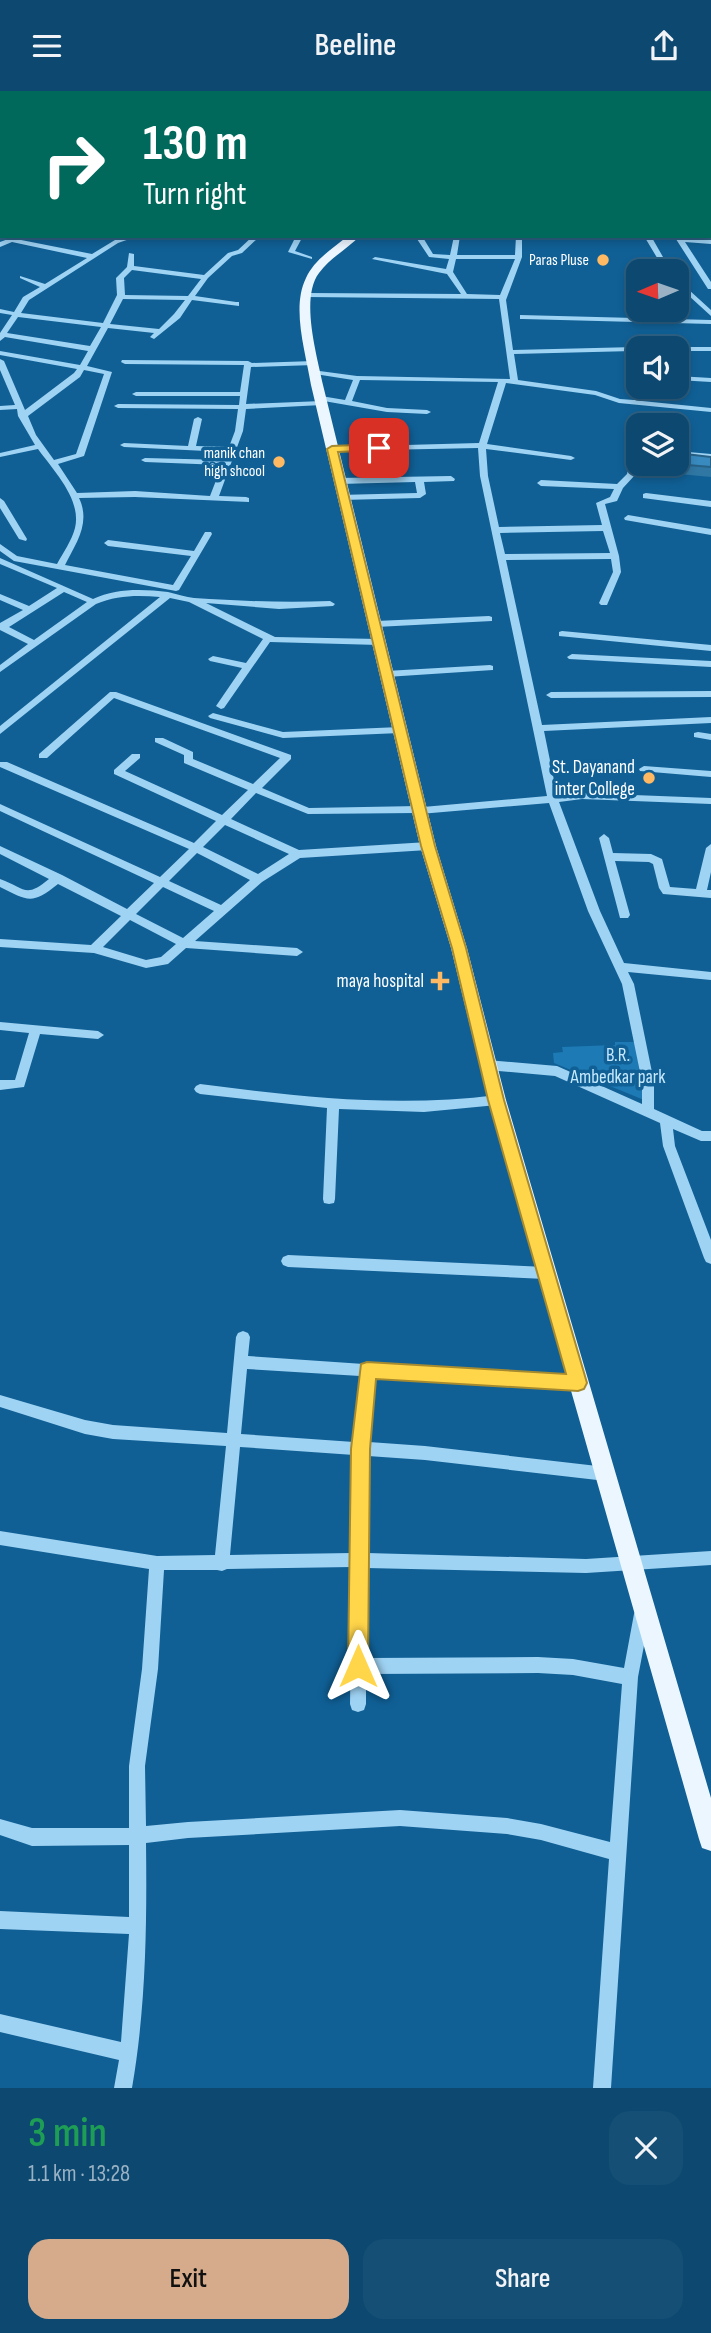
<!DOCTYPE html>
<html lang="en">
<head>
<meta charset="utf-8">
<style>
  :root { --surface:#0c4870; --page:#154f75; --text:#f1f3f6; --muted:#9ab2c3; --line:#2c6083; --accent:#d6ab8b }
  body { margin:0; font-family:"Sofia Sans Condensed",sans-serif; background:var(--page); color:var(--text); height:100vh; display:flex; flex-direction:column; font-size:26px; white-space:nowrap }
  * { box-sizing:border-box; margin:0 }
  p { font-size:23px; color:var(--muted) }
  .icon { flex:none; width:38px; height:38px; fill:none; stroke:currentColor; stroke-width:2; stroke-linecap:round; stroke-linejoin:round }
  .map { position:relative; height:1997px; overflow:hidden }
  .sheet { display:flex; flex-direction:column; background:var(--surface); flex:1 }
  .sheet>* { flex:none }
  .banner { position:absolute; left:0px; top:0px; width:712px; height:147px; box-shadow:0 4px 10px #0003,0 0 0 2px var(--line); background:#00695c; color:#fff; overflow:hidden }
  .needle { width:46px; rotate:268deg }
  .fabs { position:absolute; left:626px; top:168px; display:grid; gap:14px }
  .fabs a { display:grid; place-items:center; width:63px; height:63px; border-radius:14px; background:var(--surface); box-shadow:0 4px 10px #0003,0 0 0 2px var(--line); font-size:35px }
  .pin { position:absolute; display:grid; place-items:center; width:60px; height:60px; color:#fff; margin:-30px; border-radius:14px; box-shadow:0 4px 10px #0006 }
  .me { position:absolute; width:77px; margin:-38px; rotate:0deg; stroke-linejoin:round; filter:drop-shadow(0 0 5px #0008) }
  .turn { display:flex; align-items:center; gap:24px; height:147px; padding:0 28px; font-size:32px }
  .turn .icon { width:91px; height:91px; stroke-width:2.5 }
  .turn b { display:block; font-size:49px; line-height:60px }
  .round { display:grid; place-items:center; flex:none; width:74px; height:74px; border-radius:21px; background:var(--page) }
  .summary { display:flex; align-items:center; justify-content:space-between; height:119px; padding:0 28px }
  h1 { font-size:42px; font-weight:600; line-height:52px; color:#1e9e55 }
  .primary-button { display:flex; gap:14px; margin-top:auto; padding:14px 28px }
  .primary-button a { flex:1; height:80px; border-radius:21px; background:var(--accent); color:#111; font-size:28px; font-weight:600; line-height:80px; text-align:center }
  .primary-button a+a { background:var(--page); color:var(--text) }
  header { display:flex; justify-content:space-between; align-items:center; height:91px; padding:0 28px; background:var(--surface); font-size:32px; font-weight:600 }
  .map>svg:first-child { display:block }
</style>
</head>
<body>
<header><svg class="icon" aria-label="menu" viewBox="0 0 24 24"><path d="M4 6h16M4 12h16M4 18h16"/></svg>Beeline<svg class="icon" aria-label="share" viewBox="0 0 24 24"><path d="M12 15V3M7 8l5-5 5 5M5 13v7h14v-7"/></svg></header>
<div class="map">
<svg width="711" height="1997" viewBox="0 0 711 1997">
  <rect width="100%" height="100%" fill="#106096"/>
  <!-- green -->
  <path fill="#1e7ab4" d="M615 951H635L644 1009 554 972 553 962 563 961 562 956 615 954Z"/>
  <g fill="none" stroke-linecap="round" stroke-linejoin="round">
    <!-- minor -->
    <path fill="#9fd3f4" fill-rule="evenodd" d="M208 0H214L206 2Z
      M312 0H318L311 2Z
      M374 0H381L372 2Z
      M431 0H437V2H431Z
      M484 0H491L482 2Z
      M526 0H532V2H526Z
      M577 0H583V2H577Z
      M710 27H711V31H710Z
      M0 42H2V46H0Z
      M710 49H711V53H710Z
      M0 67 2 68V72L0 71Z
      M0 100H2V106L0 105Z
      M710 114H711V118H710Z
      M0 118H2V122H0Z
      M0 135H2L0 140Z
      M96 145H138L118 152 29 209 21 222 103 232 117 204 116 187 127 176 129 162 134 163V175L204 184 228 162 238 159 253 145H260L242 162 232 165 208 187 195 205 236 211H239V215L192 209 180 227 154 248 150 246 154 242 108 237 87 275 112 281 84 365 58 373 77 402 135 400 210 405 222 374 145 371 141 369 145 367 224 369 227 361 124 356 120 354 124 352 188 355 194 328 198 326 202 328 196 355 229 356 235 340 238 318 118 317 114 315 118 313 239 314 240 305H136L132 303 136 301H240L244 274 125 273 121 271 122 269 248 270 252 272 314 270 318 272 314 274 251 276 246 313 322 310 326 312 322 314 246 318 243 340 219 405 246 406 249 407V411L135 406 79 407C91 432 76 452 65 474L173 494 191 465 108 455 104 452 108 449 194 460 205 441H211L212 443 179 499 176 500 14 470 0 460V453L17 465 57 473C63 462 72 449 75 437 82 408 53 379 38 358L0 366V362L35 354 18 325 17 318 0 319V315L15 314 0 279V268L4 270 25 319 74 282 77 278 0 264V260L80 274 88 260 5 246 0 250V242L12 224 0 222V218L14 221 23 206 40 196 20 187V185L45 193 87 167 12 151 0 156V151L11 147 92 163 115 149ZM132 179 201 188 188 205 125 204 124 187ZM123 208 185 209 174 223 159 238 110 233ZM18 226 101 236 90 255 7 242ZM84 279 104 283 76 363 54 369 36 344 28 325 80 286Z
      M296 145H303L295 160 312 166V168L288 161Z
      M415 145H422L433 163 450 164 454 145H460L457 164H515L516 145H522V166L506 209 513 259 636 256 642 257H639V278L635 276 633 260 514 263 518 289 596 300 620 308 634 309 635 296 639 294V296H643L642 310 711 317V321L619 312 595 304 506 292 487 353 571 365 575 367 571 369 486 358 488 385 499 436 602 434 596 412 610 406 614 398 541 395 537 392 541 389 617 393 627 383 632 361 639 357 635 384 623 397 617 410 605 413 619 465 621 481 607 514H601L599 512 613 481 611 468 506 469 542 634 711 626V632L544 640 557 704 582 702 711 707V713L582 708 559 711 600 820 624 872 711 881V889L628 881 634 893 654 991V1018L702 1040H711V1050H701L673 1038 675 1055 711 1149V1173L706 1171 704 1167 663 1055 660 1032 555 985 487 979 481 974 487 969 557 975 642 1013V991L622 893 588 820 549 712 420 723 416 722 308 723 256 702 231 728 299 759 428 751 433 755 428 759 300 767 262 791 195 850 297 857 303 861 297 865 186 857 168 873 146 877 94 862 0 856V848L91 854 121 825 58 793C32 814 28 810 0 796V788C25 797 25 808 49 788L0 763V755L62 784 127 818 154 792 0 720V713L160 786 189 758 0 676V671H7L194 752 216 730 114 683V679L132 663H140V667L125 680 222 724 248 699 184 672V664L155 651V647H163L193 661V668L253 693 280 667 114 607 47 667H39V663L110 601H116L291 664V668L262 697 309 717 419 715 423 716 547 705 480 385 478 357 332 360 328 358 332 356 479 352 498 291 360 289 352 310 387 317 427 319 431 321 427 323 387 321 318 309V305H321L345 309 353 289 315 283 311 281 312 279 357 285 510 288 499 208 307 206 303 204 307 202 461 203 447 183 372 168 375 166 446 178 449 168 429 166ZM456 168H515L500 204 467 203 453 181ZM603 440 610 462 505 463 500 442ZM225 734 289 763 258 783 203 756ZM197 762 250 789 221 814 169 790ZM163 796 214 820 183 847 136 823ZM130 829 176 853 161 866 146 869 103 856Z
      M644 145H651L671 180H665Z
      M674 145 711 149V153L685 151 711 191V198H708Z
      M677 188 711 219V225L677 194Z
      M520 224 711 229V233L523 228H520Z
      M677 256H711V260H677V257H674Z
      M677 285 711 287V291L677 289Z
      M677 360 711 363V367L677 364Z
      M451 385 455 388 454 390 424 391 426 403 420 407 342 409 338 406 339 404 417 402 415 391 339 393 335 390 339 387Z
      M646 402 711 410V416L643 407V403Z
      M0 407 4 410 27 448 26 450 19 448 0 417Z
      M628 424 711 438V444L625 429 624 427Z
      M0 467 93 508C116 497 143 498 168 501 177 503 186 506 194 507 240 510 285 512 330 510L335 513 333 515 279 518 206 512 275 546 379 548 384 551 379 554 270 551 224 617 221 618 216 615 242 577 210 570 208 568 213 565 246 572 263 548 189 511 170 507 0 643V635L160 506C138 504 117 504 96 513L0 581V574L28 553 0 539V532L23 519 0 509V503L29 515 57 497 0 473ZM64 501 87 511 34 549 9 536Z
      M489 525 492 526V530L376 536 371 533 376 530Z
      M562 540 711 554V560L559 545V541Z
      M572 563 711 570V576L569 568 567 566Z
      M490 574 493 575V579L386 586 381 583 386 580Z
      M711 600V606L551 607 546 604 551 601Z
      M213 622 283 641 400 636 405 639 400 642 283 647 210 627 208 625Z
      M698 641 711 643V649L694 646V642Z
      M644 675 711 680V686L640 680 639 678Z
      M604 743 609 747 613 762 651 763 662 768 670 796 696 798 706 757 711 753V781L707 799H711V807L663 803 659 797 653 773 649 771 615 770 630 824 628 827H620L599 747Z
      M0 931 98 940 104 944 98 948 40 943 24 996 0 999V989H15L29 942 0 939Z
      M200 993C299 1006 397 1017 497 1004L501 1006 503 1009 501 1012 497 1014 424 1021 339 1018 335 1108 334 1112 329 1113 324 1112 323 1108 327 1017 200 1003 196 1001 194 998 196 995Z
      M288 1164 545 1176 550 1178 552 1182 550 1186 545 1188 288 1176 283 1174 281 1170 283 1166Z
      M243 1240 248 1242 250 1246 248 1265 582 1288 584 1292 582 1296 577 1298 374 1286 369 1351 425 1355 606 1376 611 1378 613 1383 611 1388 606 1390 425 1369 368 1365 367 1462 586 1468 711 1460V1474L586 1482 367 1477 366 1567 538 1566 573 1568 624 1577 634 1523 636 1518 642 1515 648 1518 650 1523 638 1586 611 1997H593L609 1768 541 1749 507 1743 400 1735 188 1747 146 1752C147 1834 146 1916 132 1997H114L119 1969 0 1941V1923L121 1951 129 1843 0 1838V1820L129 1826V1754L32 1755 0 1744V1728L32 1737H129V1675L142 1578 149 1478 0 1454V1440L157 1465 215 1464 226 1355 113 1348 85 1343 0 1316V1304L85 1329 113 1334 227 1342 236 1246 238 1242ZM247 1278 360 1285 354 1351 241 1343ZM240 1356 354 1364 352 1462 230 1464ZM352 1476 350 1613 352 1619 358 1621 364 1619 366 1613V1583L538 1582 573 1584 622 1593 610 1751 541 1733 507 1727 400 1719 188 1731 146 1735 145 1675 158 1578 164 1479H217L222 1480 227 1478Z"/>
    <!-- major -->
    <path fill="#ecf6ff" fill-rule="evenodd" d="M71 0H89L91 2H72Z
      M710 91H711V97H710Z
      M348 145H360C347 158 330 167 319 182 300 207 317 265 323 294L436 755 467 857 506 1009 711 1707V1760L702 1757 699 1748 488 1009 451 857 420 755 311 294C306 262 291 217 306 187 314 169 333 157 348 145Z"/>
  </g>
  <!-- wall -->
  <path fill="#3077a4" d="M711 366V386L658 381 660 373H677Z"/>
  <!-- building -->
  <path fill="#388abf" stroke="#276186" stroke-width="2" d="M677 362 711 366V376L676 373H677Z"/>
  <!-- route -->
  <path fill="#ffd54a" stroke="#a68a30" stroke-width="2" d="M379 353 383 354V359L338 361 435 755 466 857 504 1009 587 1292 584 1298 578 1300 376 1288 370 1358 368 1575 365 1582 358 1585 351 1582 348 1575 351 1358 361 1273 367 1271 566 1283 488 1009 452 857 421 755 327 358 332 355Z"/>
  <!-- markers -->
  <g fill="#ffb962" stroke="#106096" stroke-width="2.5">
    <circle cx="603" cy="169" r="7"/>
    <circle cx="279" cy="371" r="7"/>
    <circle cx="649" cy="687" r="7"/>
    <path d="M436.5 879.5h7v7h7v7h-7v7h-7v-7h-7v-7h7z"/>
  </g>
  <g text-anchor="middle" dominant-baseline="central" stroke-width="7" stroke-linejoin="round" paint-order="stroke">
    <!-- far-poi labels -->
    <g font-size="16" fill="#fff" stroke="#106096" text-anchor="end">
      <text x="589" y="169">Paras Pluse</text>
      <text x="265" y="362">manik chan<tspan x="265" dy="18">high shcool</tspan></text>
    </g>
    <!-- poi labels -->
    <g font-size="19" fill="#fff" stroke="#106096" text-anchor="end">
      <text x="635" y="676">St. Dayanand<tspan x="635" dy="22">inter College</tspan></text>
      <text x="424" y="890">maya hospital</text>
    </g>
    <!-- park labels -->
    <g font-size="19" fill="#c7e9fe" stroke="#106096">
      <text x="618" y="964">B.R.<tspan x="618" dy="22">Ambedkar park</tspan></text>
    </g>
  </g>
</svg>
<div class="fabs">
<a><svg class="needle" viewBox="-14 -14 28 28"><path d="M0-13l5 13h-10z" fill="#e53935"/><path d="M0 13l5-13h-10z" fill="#9ab2c3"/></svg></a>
<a><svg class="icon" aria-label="sound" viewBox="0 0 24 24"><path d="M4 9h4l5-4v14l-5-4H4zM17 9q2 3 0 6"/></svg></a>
<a><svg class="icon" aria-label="layers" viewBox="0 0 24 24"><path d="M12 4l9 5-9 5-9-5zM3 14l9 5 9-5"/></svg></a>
</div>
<div class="pin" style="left:379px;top:357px;background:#d93025"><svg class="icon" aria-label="arrive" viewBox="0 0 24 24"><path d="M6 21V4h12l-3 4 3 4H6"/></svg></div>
<svg class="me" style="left:358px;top:1575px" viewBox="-20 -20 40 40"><path d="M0-17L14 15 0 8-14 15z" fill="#ffd54a" stroke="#fff" stroke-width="4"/></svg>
<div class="banner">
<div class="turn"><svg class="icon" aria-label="right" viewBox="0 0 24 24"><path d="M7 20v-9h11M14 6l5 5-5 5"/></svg><div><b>130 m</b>Turn right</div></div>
</div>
</div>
<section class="sheet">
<div class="summary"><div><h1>3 min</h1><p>1.1 km · 13:28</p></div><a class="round"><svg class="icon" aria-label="close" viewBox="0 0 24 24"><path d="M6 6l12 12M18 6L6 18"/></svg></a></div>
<div class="primary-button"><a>Exit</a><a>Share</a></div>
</section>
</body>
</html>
